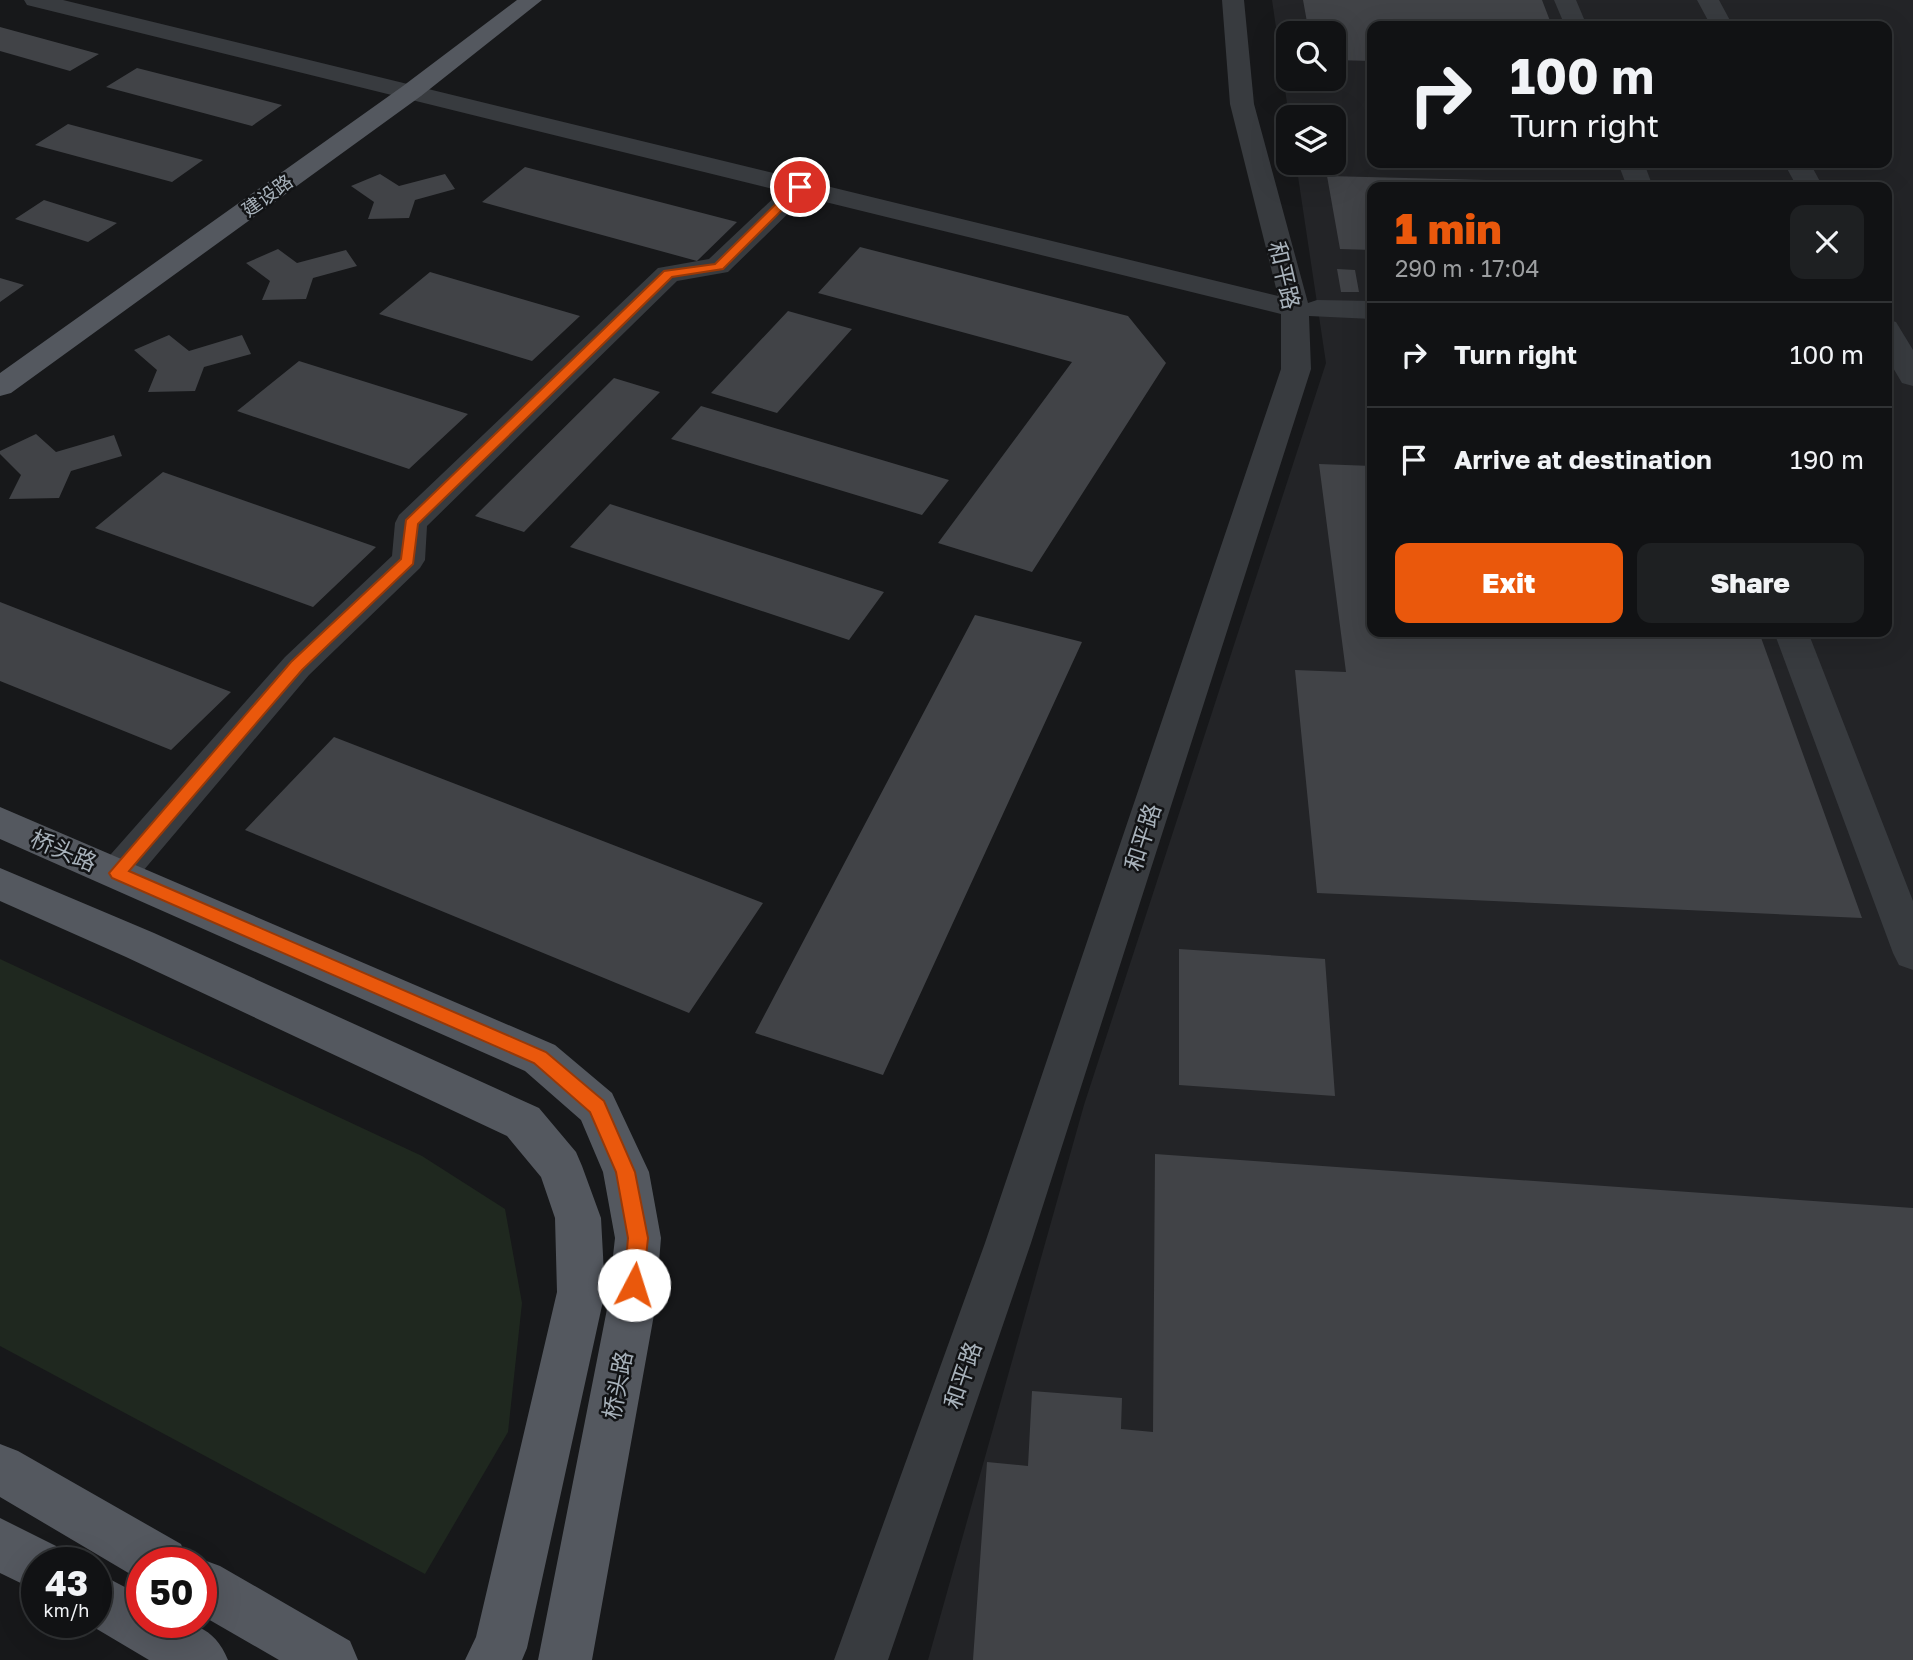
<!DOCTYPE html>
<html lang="en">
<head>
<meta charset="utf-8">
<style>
  :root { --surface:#111214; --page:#1e2022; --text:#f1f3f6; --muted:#9c9ea0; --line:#303234; --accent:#ea580c }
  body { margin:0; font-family:"Golos Text","Noto Sans SC",sans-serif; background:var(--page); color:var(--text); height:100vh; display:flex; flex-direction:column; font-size:26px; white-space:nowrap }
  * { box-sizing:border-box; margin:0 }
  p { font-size:23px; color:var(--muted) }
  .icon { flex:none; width:38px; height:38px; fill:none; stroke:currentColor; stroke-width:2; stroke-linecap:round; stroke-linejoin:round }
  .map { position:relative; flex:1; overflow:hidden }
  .panel { position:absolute; left:1367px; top:182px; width:525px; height:455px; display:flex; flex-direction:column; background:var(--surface); border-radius:14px; box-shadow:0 7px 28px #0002,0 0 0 2px var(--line) }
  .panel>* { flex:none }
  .banner { position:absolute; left:1367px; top:21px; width:525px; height:147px; border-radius:14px; box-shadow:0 7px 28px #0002,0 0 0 2px var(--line); background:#111214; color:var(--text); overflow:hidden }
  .fabs { position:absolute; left:1276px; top:21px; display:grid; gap:14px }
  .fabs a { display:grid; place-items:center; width:70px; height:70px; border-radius:14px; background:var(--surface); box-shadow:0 7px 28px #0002,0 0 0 2px var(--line); font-size:35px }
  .speed { position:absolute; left:21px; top:1547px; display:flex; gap:14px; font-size:35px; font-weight:700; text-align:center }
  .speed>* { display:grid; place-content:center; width:91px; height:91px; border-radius:50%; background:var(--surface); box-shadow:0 7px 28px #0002,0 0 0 2px var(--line); line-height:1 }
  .speed small { font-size:18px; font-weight:400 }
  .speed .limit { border:10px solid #d22; background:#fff; color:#111 }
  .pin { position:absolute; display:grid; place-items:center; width:60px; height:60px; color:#fff; margin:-30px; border:4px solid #fff; border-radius:50%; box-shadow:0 2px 7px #0007 }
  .me { position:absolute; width:77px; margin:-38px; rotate:5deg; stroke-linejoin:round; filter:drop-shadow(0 0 5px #0008) }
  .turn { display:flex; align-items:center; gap:24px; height:147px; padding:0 28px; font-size:32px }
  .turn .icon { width:91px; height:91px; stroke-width:2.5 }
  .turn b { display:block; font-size:49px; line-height:60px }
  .round { display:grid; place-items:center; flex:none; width:74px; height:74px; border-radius:14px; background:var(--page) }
  .overview { display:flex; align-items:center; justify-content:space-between; height:119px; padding:0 28px }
  h1 { font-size:42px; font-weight:800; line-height:52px; color:var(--accent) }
  .primary-button { display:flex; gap:14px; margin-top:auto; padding:14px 28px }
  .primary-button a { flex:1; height:80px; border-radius:14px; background:var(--accent); color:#fff; font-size:28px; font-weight:800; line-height:80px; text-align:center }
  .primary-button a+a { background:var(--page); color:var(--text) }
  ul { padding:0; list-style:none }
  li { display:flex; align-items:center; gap:21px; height:105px; padding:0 28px; border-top:2px solid var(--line) }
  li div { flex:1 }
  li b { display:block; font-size:26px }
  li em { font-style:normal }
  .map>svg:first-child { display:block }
</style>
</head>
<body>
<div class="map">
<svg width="1913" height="1660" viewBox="0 0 1913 1660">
  <rect width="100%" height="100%" fill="#17181a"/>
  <!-- built -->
  <path fill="#232427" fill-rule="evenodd" d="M1272 0H1913V1660H928L1084 1105 1326 363 1296 163H1334V117H1289ZM1372 26H1886V163H1372ZM1288 33H1334V79H1288ZM1372 187H1886V632H1372Z"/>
  <!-- green -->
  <path fill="#1f281f" d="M0 959 422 1156 505 1209 522 1303 508 1432 425 1574 0 1346Z"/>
  <!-- building -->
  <path fill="#414347" d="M1303 0H1542L1552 26H1372V61L1334 60V33H1309Z
    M0 27 99 54 70 71 0 51Z
    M137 68 282 105 252 126 106 87Z
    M68 124 203 160 172 182 35 145Z
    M525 167 737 222 697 261 482 202Z
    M380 174 399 186 445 174 455 189 415 200 409 218 368 219 374 202 351 186Z
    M1327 176 1610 183 1612 187H1372V250L1340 249Z
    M44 200 117 223 88 242 15 219Z
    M860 247 1128 316 1166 363 1032 572 938 543 1072 362 818 293Z
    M278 249 297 263 346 250 357 266 313 278 306 299 262 300 270 281 246 263Z
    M1337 269 1355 270 1359 292H1341Z
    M430 272 580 316 532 361 379 314Z
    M0 278 24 285 0 302Z
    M788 311 852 329 777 413 711 393Z
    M169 335 189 351 242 335 251 354 204 367 195 391 148 392 157 370 134 350Z
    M299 361 468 414 409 469 237 411Z
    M614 378 660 392 524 532 475 516Z
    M701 406 949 480 922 515 671 439Z
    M36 434 56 452 114 435 122 456 71 471 59 498 9 499 21 475 0 454V451Z
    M1319 464 1372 466V632H1759L1862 918 1317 893 1295 670 1346 672Z
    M163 472 376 547 313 607 95 528Z
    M610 504 884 592 849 640 570 547Z
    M0 602 231 692 171 750 0 681Z
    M975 615 1082 642 883 1075 755 1033Z
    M334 737 763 903 689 1013 245 830Z
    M1179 949 1325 959 1335 1096 1179 1085Z
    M1155 1154 1913 1208V1660H973L987 1462 1028 1466 1032 1391 1122 1398 1121 1429 1153 1432Z"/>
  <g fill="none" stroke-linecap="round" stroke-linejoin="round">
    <!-- minor -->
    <path fill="#383b3f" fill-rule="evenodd" d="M24 0H63L1278 296 1230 104 1222 0H1244L1254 104 1308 303 1317 300 1372 301V319L1309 316 1311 369 1031 1243 888 1660H834L985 1243 1281 369V314L805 197 728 272 677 281 427 526 425 560 420 568 309 675 132 884 118 889 104 884 98 873 104 862 285 657 392 556 395 523 399 515 658 268 709 259 781 191 27 5Z
      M1554 0H1576L1587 26H1565Z
      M1697 0H1719L1733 26H1711Z
      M1618 163H1644L1653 187H1627Z
      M1784 163H1810L1823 187H1797Z
      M1886 319 1896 322 1913 350V386L1902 383 1886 356Z
      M1774 632H1808L1913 901V970L1899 965 1893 953Z"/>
    <!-- major -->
    <path fill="#54585f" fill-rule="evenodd" d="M517 0H542L421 96 11 393 0 396V373L403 86Z
      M0 807 555 1045 612 1093 649 1172 661 1238 655 1309 592 1660H538L607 1309 615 1238 603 1172 581 1120 525 1071 0 839Z
      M0 868 154 933 539 1108 576 1152 582 1166 601 1218 605 1292 527 1648 522 1660H465L476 1637 557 1292 555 1218 541 1177 507 1136 126 957 0 901Z
      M0 1444 18 1451 181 1544 188 1563H142V1581L0 1497Z
      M0 1518 56 1546 62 1563H37V1591L0 1573Z
      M201 1559 220 1566 350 1641 358 1660H279L201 1615V1563H191Z
      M96 1572 142 1596V1622C181 1622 211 1618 228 1660H149L85 1622H96Z"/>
  </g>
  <!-- route -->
  <path fill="#ea580c" stroke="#983908" stroke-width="2" d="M796 184 805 187 723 269 672 277 418 524 413 564 302 670 129 871 546 1052 604 1101 635 1172 648 1238 643 1285 641 1292 634 1295 627 1292 624 1285 628 1238 616 1172 590 1112 534 1063 112 878 109 873 291 662 401 559 406 520 664 271 715 264Z"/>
  <g text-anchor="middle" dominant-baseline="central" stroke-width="5" stroke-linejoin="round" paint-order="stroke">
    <!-- far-street labels -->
    <g font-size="19" fill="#a8b2bb" stroke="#121315">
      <text transform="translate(267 195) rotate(-36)">建设路</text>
    </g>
    <!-- street labels -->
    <g font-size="23" fill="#a8b2bb" stroke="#121315">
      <text transform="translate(1285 275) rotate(77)">和平路</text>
      <text transform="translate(1142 837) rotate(-72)">和平路</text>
      <text transform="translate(64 850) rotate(23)">桥头路</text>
      <text transform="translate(962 1375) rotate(-71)">和平路</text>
      <text transform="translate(617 1385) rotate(-79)">桥头路</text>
    </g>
  </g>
</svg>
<div class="fabs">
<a><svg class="icon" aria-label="search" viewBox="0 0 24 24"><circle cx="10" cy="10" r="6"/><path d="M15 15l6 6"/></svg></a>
<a><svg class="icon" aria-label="layers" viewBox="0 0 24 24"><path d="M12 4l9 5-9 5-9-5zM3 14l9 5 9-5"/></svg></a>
</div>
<div class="speed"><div>43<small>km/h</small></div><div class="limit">50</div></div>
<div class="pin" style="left:800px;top:187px;background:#d93025"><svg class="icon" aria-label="arrive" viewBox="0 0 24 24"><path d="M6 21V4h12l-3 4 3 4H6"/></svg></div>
<svg class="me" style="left:634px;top:1285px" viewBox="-20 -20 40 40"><circle r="19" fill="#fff"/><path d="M0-13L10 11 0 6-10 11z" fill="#ea580c"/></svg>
<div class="banner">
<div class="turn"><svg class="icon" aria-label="right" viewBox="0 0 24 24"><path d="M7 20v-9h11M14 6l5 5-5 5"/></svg><div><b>100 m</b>Turn right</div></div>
</div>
<section class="panel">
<div class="overview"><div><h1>1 min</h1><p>290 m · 17:04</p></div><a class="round"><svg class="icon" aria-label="close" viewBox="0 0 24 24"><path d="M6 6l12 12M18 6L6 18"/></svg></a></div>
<ul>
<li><svg class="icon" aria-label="right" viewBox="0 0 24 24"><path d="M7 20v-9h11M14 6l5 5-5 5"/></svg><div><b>Turn right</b></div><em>100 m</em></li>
<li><svg class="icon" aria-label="arrive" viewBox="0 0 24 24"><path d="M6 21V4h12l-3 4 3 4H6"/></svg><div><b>Arrive at destination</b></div><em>190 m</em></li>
</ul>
<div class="primary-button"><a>Exit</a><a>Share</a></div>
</section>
</div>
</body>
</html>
